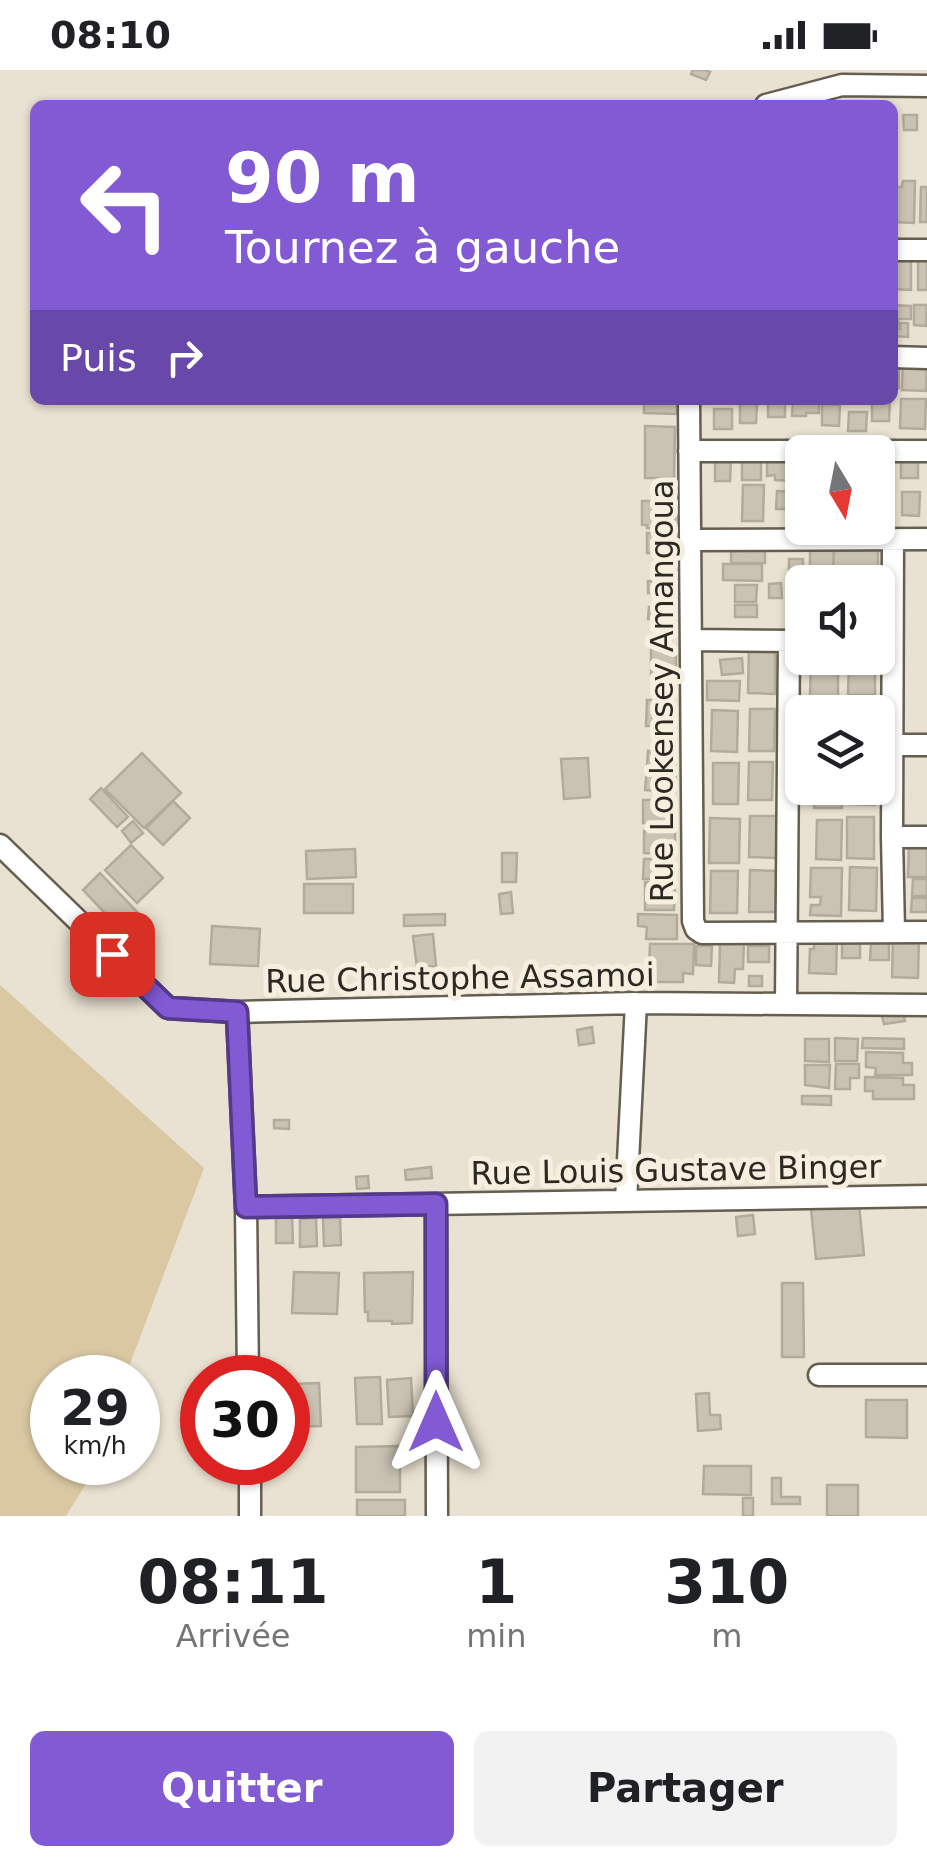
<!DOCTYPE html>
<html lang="fr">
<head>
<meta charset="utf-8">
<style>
  :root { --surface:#fff; --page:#f2f2f2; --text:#202124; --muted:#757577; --accent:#825ad4 }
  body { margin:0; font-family:"DejaVu Sans",sans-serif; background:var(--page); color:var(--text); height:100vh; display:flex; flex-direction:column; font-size:38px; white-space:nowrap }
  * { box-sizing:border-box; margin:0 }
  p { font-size:32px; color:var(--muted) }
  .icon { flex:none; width:55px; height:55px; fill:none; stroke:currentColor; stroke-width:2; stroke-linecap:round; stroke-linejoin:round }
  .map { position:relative; height:1446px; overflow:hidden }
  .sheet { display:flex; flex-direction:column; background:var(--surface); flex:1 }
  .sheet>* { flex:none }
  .banner { position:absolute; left:30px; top:30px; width:868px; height:305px; border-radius:15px; box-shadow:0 2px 8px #0004; background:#825ad4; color:#fff; overflow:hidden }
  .needle { width:65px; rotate:170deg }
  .tools { position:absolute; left:785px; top:365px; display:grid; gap:20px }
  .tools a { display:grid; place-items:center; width:110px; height:110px; border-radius:15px; background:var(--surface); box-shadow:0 2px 8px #0004; font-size:50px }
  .speed { position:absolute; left:30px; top:1285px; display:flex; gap:20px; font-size:50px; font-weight:700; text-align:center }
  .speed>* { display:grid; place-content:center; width:130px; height:130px; border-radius:50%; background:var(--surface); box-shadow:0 2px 8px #0004; line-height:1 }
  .speed small { font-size:25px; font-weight:400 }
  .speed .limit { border:15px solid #d22; background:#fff; color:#111 }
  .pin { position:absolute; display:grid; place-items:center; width:85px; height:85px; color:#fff; margin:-42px; border-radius:20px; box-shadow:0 5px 15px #0006 }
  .me { position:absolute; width:110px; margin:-55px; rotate:0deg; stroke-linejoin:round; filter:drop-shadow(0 0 8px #0008) }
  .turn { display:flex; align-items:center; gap:35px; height:210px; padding:0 30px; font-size:45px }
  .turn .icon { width:130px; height:130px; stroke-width:2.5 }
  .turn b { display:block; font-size:70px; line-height:85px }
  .then { display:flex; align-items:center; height:95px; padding:0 30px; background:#0003; gap:20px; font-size:38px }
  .eta { display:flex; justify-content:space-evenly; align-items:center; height:170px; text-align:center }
  .eta b { font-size:60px; font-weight:700; line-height:70px }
  .button { display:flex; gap:20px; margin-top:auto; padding:20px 30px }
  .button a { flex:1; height:115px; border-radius:15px; background:var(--accent); color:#fff; font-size:40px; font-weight:700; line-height:115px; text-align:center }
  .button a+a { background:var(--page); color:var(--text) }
  .status { display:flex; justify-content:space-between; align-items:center; height:70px; padding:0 50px; background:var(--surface); direction:ltr }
  .status svg { height:28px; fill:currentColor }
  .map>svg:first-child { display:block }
</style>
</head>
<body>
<div class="status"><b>08:10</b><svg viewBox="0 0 49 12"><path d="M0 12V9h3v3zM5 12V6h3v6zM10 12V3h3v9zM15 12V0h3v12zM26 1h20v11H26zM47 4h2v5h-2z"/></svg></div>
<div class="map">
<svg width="927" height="1446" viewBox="0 0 927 1446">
  <rect width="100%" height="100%" fill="#e9e1d1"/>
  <!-- green -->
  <path fill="#dac8a3" d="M0 915 204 1098 125 1307 52 1308V1392L94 1393 84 1417 66 1446H0Z"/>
  <!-- building -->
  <path fill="#cac3b3" stroke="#b2ab9b" stroke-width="2.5" d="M693 0H705L710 2 706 10 691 4Z
    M903 45H917V60H904Z
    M903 111H915L914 153 894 152 895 117H902Z
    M921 117H927V152H920Z
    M892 181 911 182V220L892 219Z
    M918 186 927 187V220H918Z
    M892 235 911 236V249H898V256H892Z
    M914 235H927L926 256 914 255Z
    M900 253H908V267L895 266V259H900Z
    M892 288H899V318H892Z
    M903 291H927L926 321 902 320Z
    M901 329H926L925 359 900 358Z
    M644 330H677V344L644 343Z
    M768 330H785V347H768Z
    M793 330H819V343H806V346H792Z
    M872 330H890L889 351H872Z
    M740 334H757L756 353H740Z
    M822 334 840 335 839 356 822 355Z
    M714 339H732V359H714Z
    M849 342H867L866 361H848Z
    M645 356 675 357 674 408H645Z
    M901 382 918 383V408H901Z
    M878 385H893L892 409H878Z
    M742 386H761V410H742Z
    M715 388H731L730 411H715Z
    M767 391H793L792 411 775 410V405L767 406Z
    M657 415H674V429H657Z
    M743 415H764L763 451H742Z
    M798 416H802V444H797Z
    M777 421 795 422 794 439H776Z
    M902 422H920L919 446 902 445Z
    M878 423H891L892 447H878Z
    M642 431H663V440H656V445H666V431L676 432 675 459 647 458V455H642Z
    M647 463 660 464 659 483H647Z
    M731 471 765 472V493H731Z
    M662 475H676L675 492 662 491Z
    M810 477 834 478 833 512H810Z
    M834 477H878V501L833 500Z
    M789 489H803V507H789Z
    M723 494H762V511L723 510Z
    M658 500 674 501 673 524 648 523V511H658Z
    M787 511 801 512V530H787Z
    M781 513 782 528H769V514Z
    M735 515H757L756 532H735Z
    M659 526 675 527 674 550 648 549 649 537H659Z
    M878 527H882V550H878Z
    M788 531H801V550H787Z
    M735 535H757V547H735Z
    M749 574 775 575V624L748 623Z
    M651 575 676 576V605H651Z
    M742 588 743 603 722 605 720 590Z
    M811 588H838V627H810Z
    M849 588H875V625H848Z
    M673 611 674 627 661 628 659 612Z
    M707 611H740L739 631 707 630Z
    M647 630H673V656H646Z
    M812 637H837V642H812Z
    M849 638H876V642H849Z
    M750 639H775L774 681H749Z
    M712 640 738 641 737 682 711 681Z
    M655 669 675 670V696L647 695 648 681 655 682Z
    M142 683 181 723 144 758 105 719Z
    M588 688 590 727 564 729 561 689Z
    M749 692H773L772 730H748Z
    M713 693H739L738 734H713Z
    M647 698H676L675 722 645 720Z
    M101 718 128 747 117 757 90 729Z
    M814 718H843L842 738H814Z
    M849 718H876L875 735 849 734Z
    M643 730H674V753H643Z
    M173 731 190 748 163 775 146 758Z
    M750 746H778L777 788 749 787Z
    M847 747H874V789L847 788Z
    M710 748 740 749 739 793H709Z
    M817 750H842L841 790 816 789Z
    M133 751 143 763 131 773 122 761Z
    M644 761H675V784L644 783Z
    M131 775 163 808 137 833 105 800Z
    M909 775 927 776V807H908Z
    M355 779 356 807 307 809 306 781Z
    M502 783H517L516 812H502Z
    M644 789H674L673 809H643Z
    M850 797 877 798 876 841 849 840Z
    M811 798H842L841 846 810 845 811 835H820L821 827H810Z
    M750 800 776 801V842H749Z
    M711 801H738L737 843H710Z
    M100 803 140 845 123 862 83 820Z
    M913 809H927V826H912Z
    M645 812 675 813 674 840H645Z
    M304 814H353V843H304Z
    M511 822 513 843 501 844 499 824Z
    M912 828H927V842H911Z
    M445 844V855L404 856V845Z
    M638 844 677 845V869H646L647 857 638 856Z
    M212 856 260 859 258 896 210 894Z
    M433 864 436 896 417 898 413 866Z
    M842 866 860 867V888H842Z
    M808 868 837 869 836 904 809 903 810 879H814V874L808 873Z
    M893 868H919L918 908 892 907Z
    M720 873H744L743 899H735L734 913 719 912Z
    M871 873H889V890H870Z
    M650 874H694L693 904 683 903V912H639V898H649Z
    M696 876H712L711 896 696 895Z
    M748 876H769V892H748Z
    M104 890 121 902 116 911 98 898Z
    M88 893 100 901 93 909 82 901Z
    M102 903 109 908 100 920 93 915Z
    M749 906H762V916H749Z
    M903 942 905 951 884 954 882 946Z
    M592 957 594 973 579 975 577 960Z
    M835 968 858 969 857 991H835Z
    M863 968 904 969V979L862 978Z
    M805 969H829V992L805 991Z
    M866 982 903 983V993H912V1005H875L876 998 866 997Z
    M836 994H859V1008H850V1019H835Z
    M805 995H830L829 1018 805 1015Z
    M865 1007 903 1008V1015H914V1029H873V1021H865Z
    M802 1026H831V1035L802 1034Z
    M274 1050H289V1059L274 1058Z
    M431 1097 432 1108 406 1110 405 1100Z
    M368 1106 369 1118 357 1119 356 1107Z
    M859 1134 864 1185 816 1189 811 1139Z
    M292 1145 293 1173H276V1146Z
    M753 1145 755 1164 738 1166 736 1147Z
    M316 1148 317 1176 300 1177V1149Z
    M323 1148H340L341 1175 324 1176Z
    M294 1202 339 1203 337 1244 292 1243Z
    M413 1202 412 1253 392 1254V1251H368V1242H365L364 1203Z
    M782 1213H803L804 1287H782Z
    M380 1307 382 1354H357L355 1308Z
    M411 1308 413 1346 389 1347 387 1310Z
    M319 1313 321 1356 288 1357V1314Z
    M709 1323 710 1345H720L721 1359 698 1361 696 1324Z
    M866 1330H907V1368L866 1367Z
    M400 1376V1422H356V1377Z
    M704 1396H751V1425L703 1424Z
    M772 1408H781V1427H800V1434H772Z
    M827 1415H858V1446H827Z
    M743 1428H753V1446H743Z
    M357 1430H405V1446H357Z"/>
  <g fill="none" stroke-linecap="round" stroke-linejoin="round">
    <defs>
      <path id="minor" d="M766 35 842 15 927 16
        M892 180H927
        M892 287 927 288
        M689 330 693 851 696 859 702 863 927 862
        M689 381H927
        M691 470 927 469
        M893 470 892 767 894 862
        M691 570 801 571
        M893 675H927
        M892 767H927
        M0 775 168 938 237 942 636 933 927 935
        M786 934 789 571
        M237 942 246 1137 248 1308
        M626 1131 636 933
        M436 1134 437 1446
        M246 1137 927 1126
        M819 1305H927
        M250 1392V1446"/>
    </defs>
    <!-- minor casing -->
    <use href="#minor" stroke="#655e51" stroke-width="25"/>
    <!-- minor -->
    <use href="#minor" stroke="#fff" stroke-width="20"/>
  </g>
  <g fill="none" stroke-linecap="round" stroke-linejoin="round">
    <defs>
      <path id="route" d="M112 884 168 938 237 942 246 1137 436 1134V1352"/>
    </defs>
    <!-- route casing -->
    <use href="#route" stroke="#543a8a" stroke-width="25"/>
    <!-- route -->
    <use href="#route" stroke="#825ad4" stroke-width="18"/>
  </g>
  <g text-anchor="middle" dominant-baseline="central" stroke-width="10" stroke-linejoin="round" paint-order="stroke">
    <!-- street labels -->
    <g font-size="32" fill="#2c2923" stroke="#f6eede">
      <text transform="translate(662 621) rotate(-90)">Rue Lookensey Amangoua</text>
      <text transform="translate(460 908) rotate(-1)">Rue Christophe Assamoi</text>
      <text transform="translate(676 1100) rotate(-1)">Rue Louis Gustave Binger</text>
    </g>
  </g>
</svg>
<div class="tools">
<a><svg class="needle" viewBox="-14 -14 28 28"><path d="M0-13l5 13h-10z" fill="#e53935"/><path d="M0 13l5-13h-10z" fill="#757577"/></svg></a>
<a><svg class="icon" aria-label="sound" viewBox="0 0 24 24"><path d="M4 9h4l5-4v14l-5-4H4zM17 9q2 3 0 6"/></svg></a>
<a><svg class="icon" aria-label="layers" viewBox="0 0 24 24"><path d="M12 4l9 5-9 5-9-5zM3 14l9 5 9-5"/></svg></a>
</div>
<div class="speed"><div>29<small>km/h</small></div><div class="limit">30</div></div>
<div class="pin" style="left:112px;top:884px;background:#d93025"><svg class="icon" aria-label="arrive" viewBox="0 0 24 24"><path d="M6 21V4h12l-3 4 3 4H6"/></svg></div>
<svg class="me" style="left:436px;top:1352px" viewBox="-20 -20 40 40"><path d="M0-17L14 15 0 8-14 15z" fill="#825ad4" stroke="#fff" stroke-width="4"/></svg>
<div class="banner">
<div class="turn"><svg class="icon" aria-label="left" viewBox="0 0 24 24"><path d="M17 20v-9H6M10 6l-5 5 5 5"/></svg><div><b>90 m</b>Tournez à gauche</div></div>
<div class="then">Puis<svg class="icon" aria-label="right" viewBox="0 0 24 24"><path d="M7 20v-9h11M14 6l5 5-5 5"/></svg></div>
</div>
</div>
<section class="sheet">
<div class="eta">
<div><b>08:11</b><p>Arrivée</p></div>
<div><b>1</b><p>min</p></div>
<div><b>310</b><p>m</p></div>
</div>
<div class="button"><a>Quitter</a><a>Partager</a></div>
</section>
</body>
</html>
